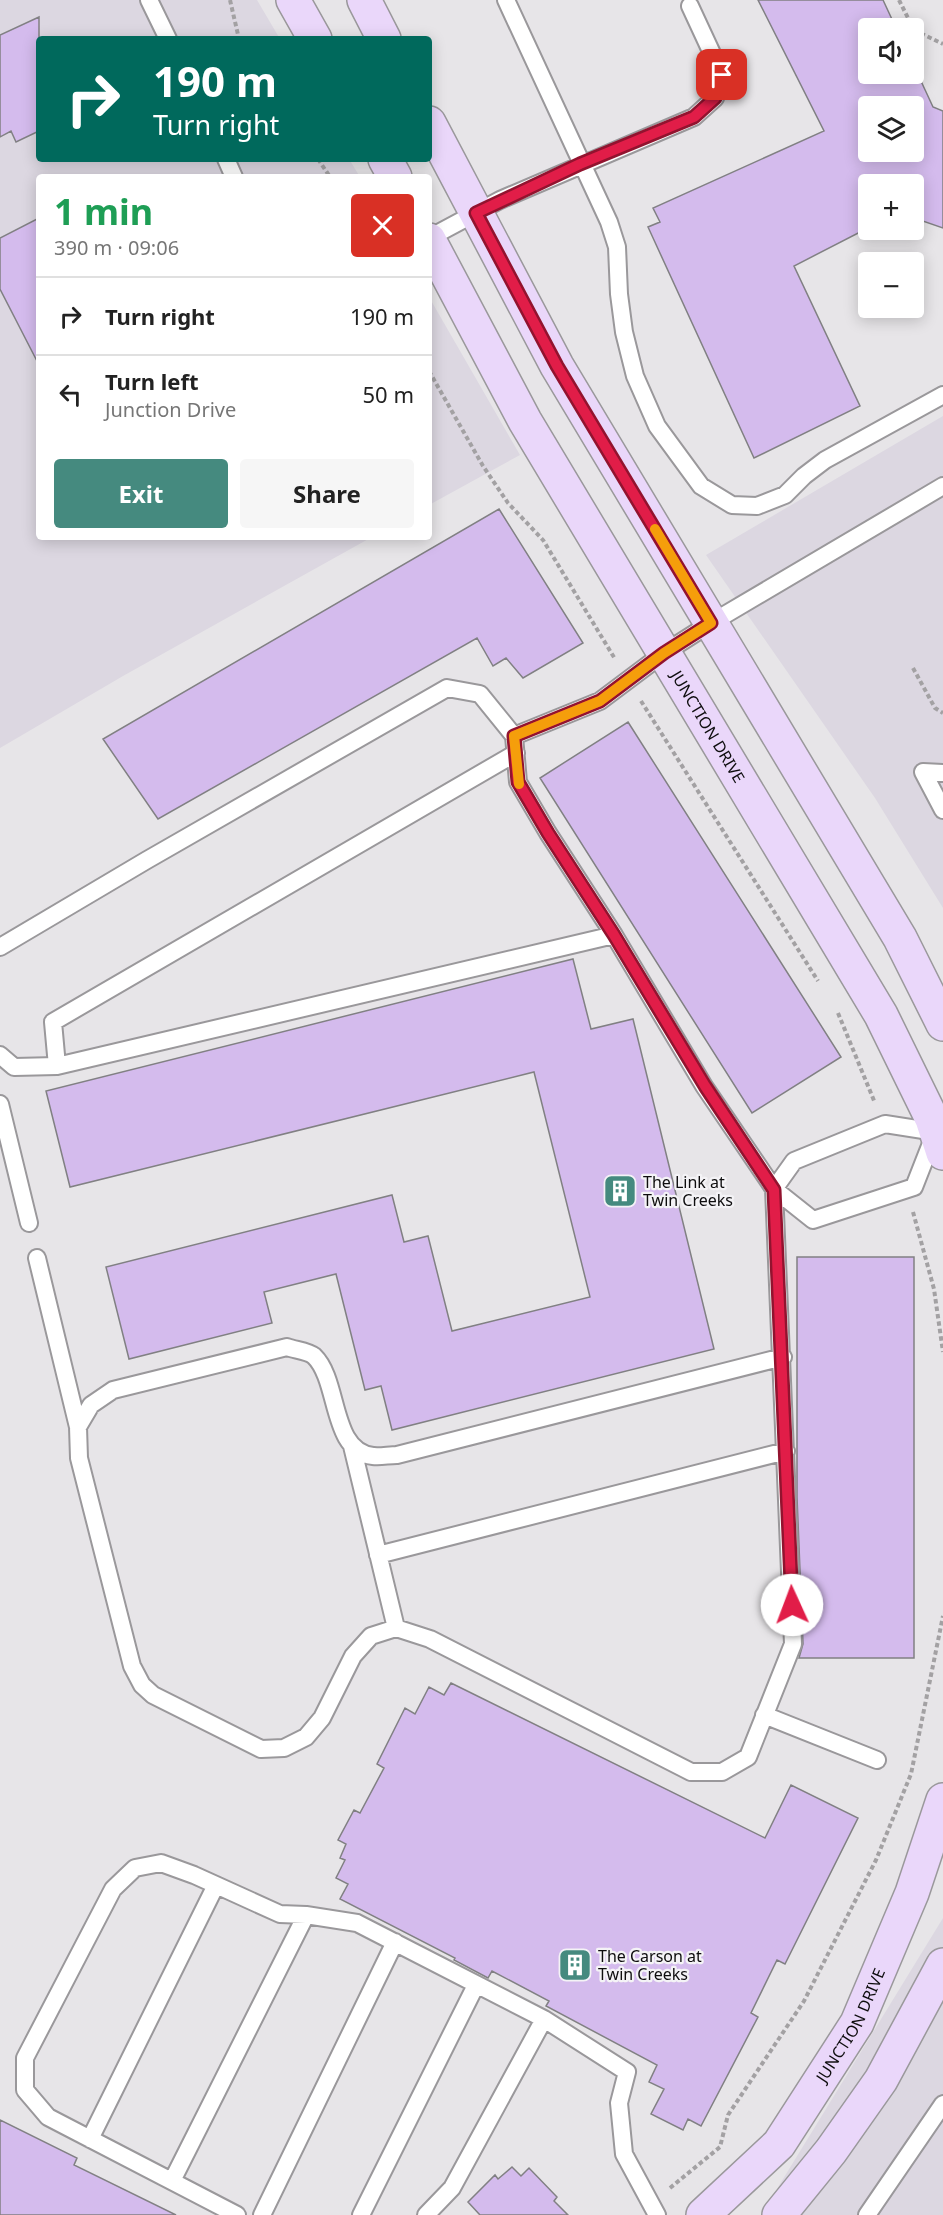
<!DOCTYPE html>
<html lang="en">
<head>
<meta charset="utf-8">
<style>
  :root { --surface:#fff; --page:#f6f6f6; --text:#222; --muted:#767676; --line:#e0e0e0; --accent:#458a7f }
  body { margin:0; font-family:"Noto Sans",sans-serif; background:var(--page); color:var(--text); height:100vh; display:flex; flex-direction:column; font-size:22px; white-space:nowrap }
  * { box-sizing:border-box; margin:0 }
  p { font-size:20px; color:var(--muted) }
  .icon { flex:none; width:33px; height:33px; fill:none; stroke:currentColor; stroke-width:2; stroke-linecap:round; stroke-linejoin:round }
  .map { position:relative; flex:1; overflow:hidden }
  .side { position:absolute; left:36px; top:174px; width:396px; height:366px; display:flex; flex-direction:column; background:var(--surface); border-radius:6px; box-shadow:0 3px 15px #0003 }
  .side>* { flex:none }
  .banner { position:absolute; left:36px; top:36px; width:396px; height:126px; border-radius:6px; box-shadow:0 3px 15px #0003; background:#00695c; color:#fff; overflow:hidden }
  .tools { position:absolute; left:858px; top:18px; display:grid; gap:12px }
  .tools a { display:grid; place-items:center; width:66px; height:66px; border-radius:6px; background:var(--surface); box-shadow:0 3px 15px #0003; font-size:30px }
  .pin { position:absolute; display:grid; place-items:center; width:51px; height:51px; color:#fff; margin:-26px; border-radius:12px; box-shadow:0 3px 9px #0006 }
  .me { position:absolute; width:66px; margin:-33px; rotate:358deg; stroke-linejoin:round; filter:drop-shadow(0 0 4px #0008) }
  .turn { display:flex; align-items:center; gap:21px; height:126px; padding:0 18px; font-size:27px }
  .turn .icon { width:78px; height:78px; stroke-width:2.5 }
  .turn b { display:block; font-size:42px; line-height:51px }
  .round { display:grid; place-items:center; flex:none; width:63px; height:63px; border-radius:6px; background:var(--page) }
  .overview { display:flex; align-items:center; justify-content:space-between; height:102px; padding:0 18px }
  h1 { font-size:36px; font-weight:700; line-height:45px; color:#1e9e55 }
  .action { display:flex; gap:12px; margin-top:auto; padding:12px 18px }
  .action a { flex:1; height:69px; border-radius:6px; background:var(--accent); color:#fff; font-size:24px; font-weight:700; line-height:69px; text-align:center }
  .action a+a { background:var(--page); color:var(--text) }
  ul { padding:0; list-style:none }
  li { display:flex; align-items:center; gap:18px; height:78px; padding:0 18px; border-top:2px solid var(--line) }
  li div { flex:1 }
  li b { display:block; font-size:22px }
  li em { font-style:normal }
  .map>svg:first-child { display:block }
</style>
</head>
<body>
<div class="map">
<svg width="943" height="2215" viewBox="0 0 943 2215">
  <rect width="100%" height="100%" fill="#e7e5e8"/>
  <!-- built -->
  <path fill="#dcd7e1" d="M0 0H257L280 39H39V159H349L360 177H39V537H372L123 676 0 748Z
    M429 297 520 455 429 505Z
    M943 416V908L875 798 706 555Z
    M943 1918V2215H761Z"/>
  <!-- building -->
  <path fill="#d4bbed" stroke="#818083" stroke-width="1.5" fill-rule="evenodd" d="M758 0H883L896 28H868V74H914V66L933 107 943 111V228L914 218V184H868V228L794 266 860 406 754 458 648 227 660 222 653 208 824 131ZM868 106H914V152H868Z
    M39 17V131L16 142 11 131 0 137V35Z
    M39 218V365L0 289V238Z
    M499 509 583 643 523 678 506 658 493 666 477 638 158 819 103 739Z
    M628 722 841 1057 752 1113 540 778Z
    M573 959 591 1029 633 1019 714 1349 392 1430 381 1386 365 1390 336 1274 264 1292 272 1323 129 1359 106 1267 392 1195 404 1242 428 1236 452 1331 590 1297 534 1072 70 1187 46 1091Z
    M797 1257H914V1658H799L803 1644 797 1497Z
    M451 1683 765 1838 791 1785 858 1818 785 1964 777 1960 751 2013 758 2017 701 2126 688 2119 683 2130 651 2114 664 2089 649 2082 657 2065 546 2006 549 2001 492 1971 488 1978 454 1960 455 1958 340 1899 348 1884 336 1878 345 1860 340 1858 346 1844 338 1840 354 1810 360 1813 384 1768 377 1764 405 1708 415 1714 429 1687 444 1695Z
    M0 2120 77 2158 74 2165 176 2215H0Z
    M512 2167 521 2176 529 2168 557 2197 554 2201 568 2215H480L468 2202 495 2175 498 2179Z"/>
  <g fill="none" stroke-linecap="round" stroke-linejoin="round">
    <defs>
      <path id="lane" d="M149 0 168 39
        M506 0 609 222 617 247 619 294 624 332 635 376 657 426 701 486 732 505 757 506 785 495 804 476 825 460 943 395
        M226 159 234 177
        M429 238 500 200 694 117 715 98 722 75 690 6
        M923 772 943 810
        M923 772 943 773
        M0 947 147 860 447 688 480 694 514 736
        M0 1055 14 1067 57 1066 614 935
        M57 1066 53 1022 516 753
        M0 1104 29 1223
        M934 1136 914 1187 813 1220 774 1189 704 1086 614 935 548 833 518 782 514 736 600 701 664 653 711 623 943 486
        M37 1258 78 1427
        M783 1357 397 1455C389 1455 380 1457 373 1456 330 1451 340 1381 314 1356 308 1351 295 1350 287 1347L113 1390 91 1405 78 1427 79 1458 132 1666 142 1685 153 1695 261 1749 284 1748 306 1737 322 1718 353 1656 371 1636 396 1628 430 1639 691 1772H722L748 1757 793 1644 774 1189 794 1161 885 1124 936 1132 940 1130
        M352 1446 396 1628
        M378 1555 786 1451
        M764 1715 877 1760
        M90 2139 216 1885
        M172 2181 306 1915
        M237 2215 48 2117 25 2090V2058L113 1889 135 1868 161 1863 194 1875 280 1914 306 1915 357 1923 544 2019
        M262 2215 395 1942
        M361 2215 476 1985
        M426 2215 452 2188 544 2019 627 2072 619 2103 624 2154 657 2215
        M867 2215 943 2104"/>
      <g id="secondary">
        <path d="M293 0 315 39"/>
        <path d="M364 0 384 39"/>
        <path d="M429 123 557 366 900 938 943 1024"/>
        <path d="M385 159 395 177"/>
        <path id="s1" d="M429 240 525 421 881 1015 932 1119 943 1153"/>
        <path id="s2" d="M703 2215 779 2144 857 2023 912 1893 943 1800"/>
        <path d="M779 2215 831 2151 881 2080 943 1965"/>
      </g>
    </defs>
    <!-- lane casing -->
    <use href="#lane" stroke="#9a989b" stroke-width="20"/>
    <!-- secondary casing -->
    <use href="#secondary" stroke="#9a989b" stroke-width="36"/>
    <!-- path -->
    <path stroke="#a3a1a3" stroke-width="4" stroke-dasharray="4.5 3" stroke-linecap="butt" d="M230 0 239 39
      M899 0 913 28
      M914 30 943 44
      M318 159 330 177
      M429 371 483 466 508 503 543 540 615 659
      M913 668 935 708 943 713
      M641 701 818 981
      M838 1013 875 1103
      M913 1212 934 1289 943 1352
      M670 2188 720 2147 728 2115 804 2001 876 1860 911 1774 943 1616"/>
    <!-- lane -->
    <use href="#lane" stroke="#fff" stroke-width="16"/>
    <!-- secondary -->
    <use href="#secondary" stroke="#ead7fa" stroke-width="33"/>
  </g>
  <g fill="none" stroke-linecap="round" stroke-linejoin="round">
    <defs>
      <path id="route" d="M722 75 715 98 694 117 580 164 476 213 557 366 711 623 664 653 600 701 514 736 518 782 548 833 614 935 705 1086 774 1190 792 1605"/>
    </defs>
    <!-- route casing -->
    <use href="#route" stroke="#92132f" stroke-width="15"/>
    <!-- route -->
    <use href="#route" stroke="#e11d48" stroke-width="10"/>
    <!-- slow -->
    <path stroke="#f59e0b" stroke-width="10" d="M519 784 514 736 600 701 664 653 711 623 655 529"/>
  </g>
  <!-- icons -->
  <defs>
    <symbol id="building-square" viewBox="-11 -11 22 22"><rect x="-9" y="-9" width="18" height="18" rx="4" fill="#458a7f" stroke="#f4f3f6"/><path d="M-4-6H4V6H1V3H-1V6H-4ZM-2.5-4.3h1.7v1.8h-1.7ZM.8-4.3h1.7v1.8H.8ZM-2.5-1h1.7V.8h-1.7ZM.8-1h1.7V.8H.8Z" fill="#fff"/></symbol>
  </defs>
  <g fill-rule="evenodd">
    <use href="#building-square" x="601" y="1172" width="38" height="38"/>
    <use href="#building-square" x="556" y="1946" width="38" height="38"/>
  </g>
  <g text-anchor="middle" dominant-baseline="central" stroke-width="4.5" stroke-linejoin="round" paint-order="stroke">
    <!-- street labels -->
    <g font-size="16" fill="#0e0d0e" stroke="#f4f3f6">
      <text stroke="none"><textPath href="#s1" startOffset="561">JUNCTION DRIVE</textPath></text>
      <text stroke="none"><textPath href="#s2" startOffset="243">JUNCTION DRIVE</textPath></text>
    </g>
    <!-- poi labels -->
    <g font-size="16" fill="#0e0d0e" stroke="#f4f3f6" text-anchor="start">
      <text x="643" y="1182">The Link at<tspan x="643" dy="18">Twin Creeks</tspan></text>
      <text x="598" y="1956">The Carson at<tspan x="598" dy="18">Twin Creeks</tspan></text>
    </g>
  </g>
</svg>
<div class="tools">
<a><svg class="icon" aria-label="sound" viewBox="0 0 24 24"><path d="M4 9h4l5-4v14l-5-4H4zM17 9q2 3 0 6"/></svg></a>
<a><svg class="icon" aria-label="layers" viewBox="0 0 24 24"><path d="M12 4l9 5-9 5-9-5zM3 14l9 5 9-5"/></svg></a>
<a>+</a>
<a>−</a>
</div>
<div class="pin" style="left:722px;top:75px;background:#d93025"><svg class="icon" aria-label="arrive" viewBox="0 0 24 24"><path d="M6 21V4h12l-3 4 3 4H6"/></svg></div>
<svg class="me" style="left:792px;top:1605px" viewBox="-20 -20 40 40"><circle r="19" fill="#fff"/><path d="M0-13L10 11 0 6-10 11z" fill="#e11d48"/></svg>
<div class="banner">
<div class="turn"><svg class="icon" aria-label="right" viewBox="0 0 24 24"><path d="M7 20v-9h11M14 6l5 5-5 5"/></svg><div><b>190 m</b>Turn right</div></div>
</div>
<section class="side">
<div class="overview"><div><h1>1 min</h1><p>390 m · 09:06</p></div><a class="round" style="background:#d93025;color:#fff"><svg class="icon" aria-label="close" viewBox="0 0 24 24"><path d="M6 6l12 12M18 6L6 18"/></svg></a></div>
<ul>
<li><svg class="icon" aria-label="right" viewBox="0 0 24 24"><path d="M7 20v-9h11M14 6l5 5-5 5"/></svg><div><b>Turn right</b></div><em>190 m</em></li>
<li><svg class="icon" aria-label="left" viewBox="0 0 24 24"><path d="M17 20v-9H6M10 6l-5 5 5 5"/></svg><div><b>Turn left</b><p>Junction Drive</p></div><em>50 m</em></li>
</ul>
<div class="action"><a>Exit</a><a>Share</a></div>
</section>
</div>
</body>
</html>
